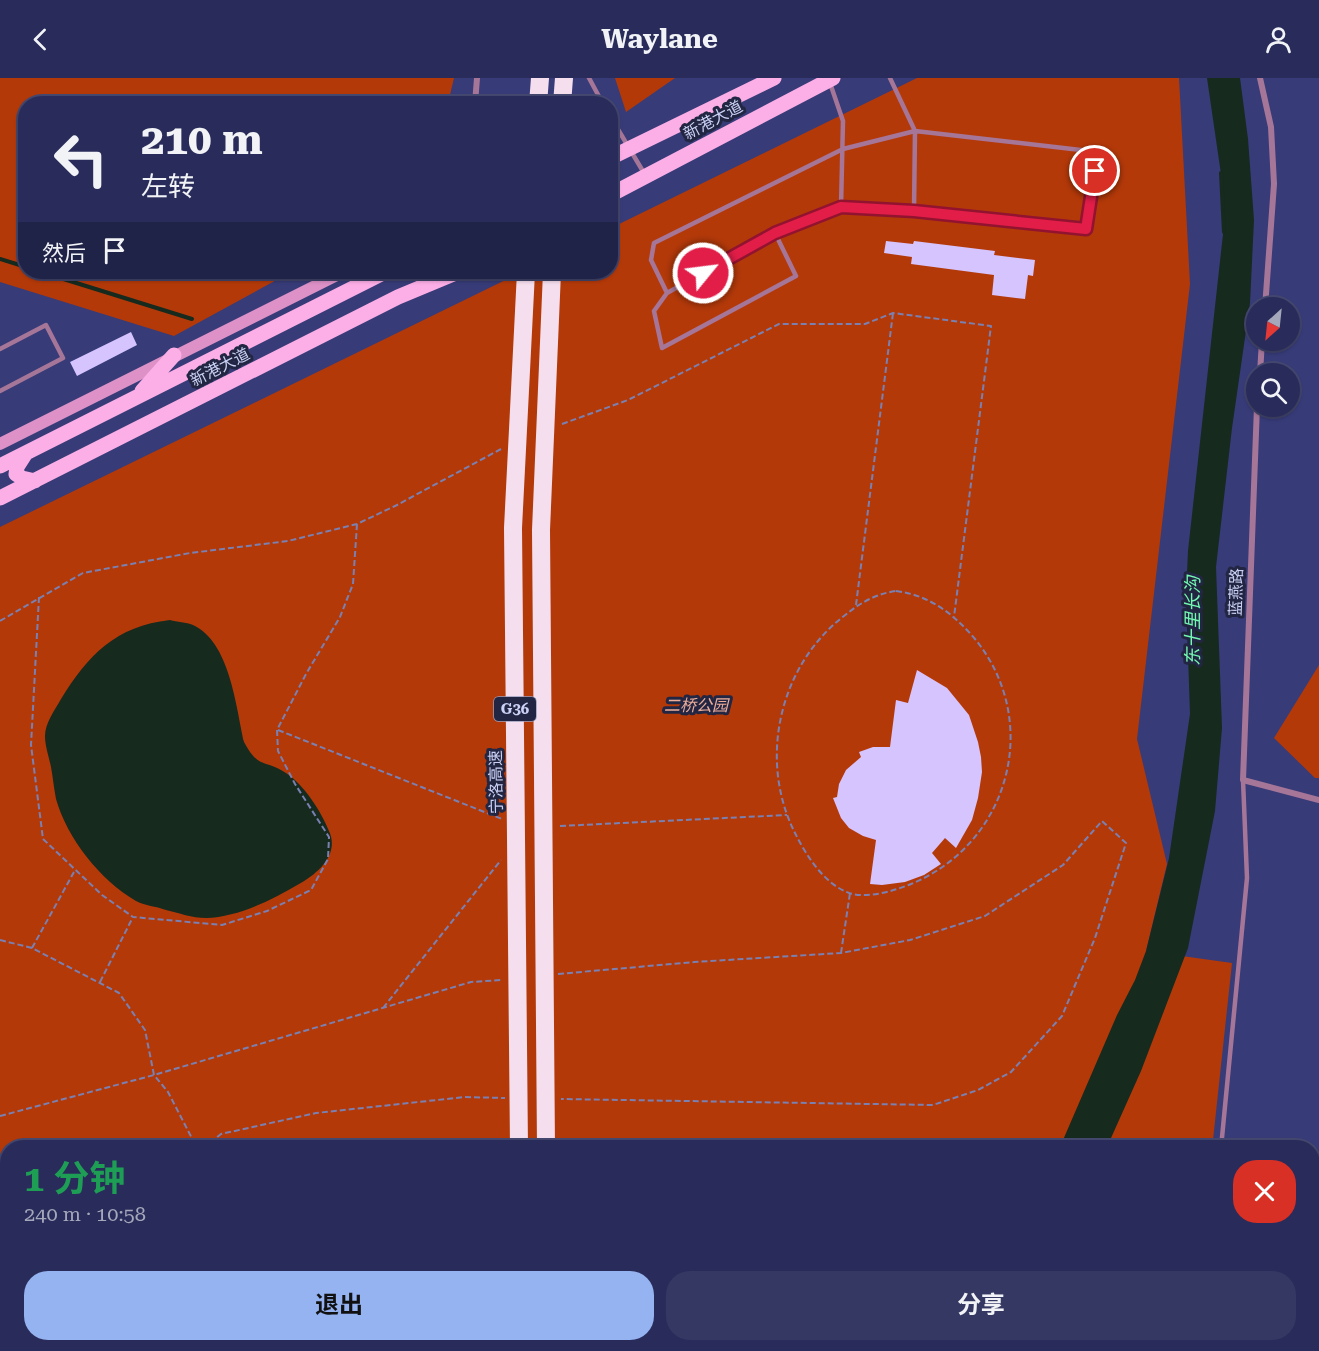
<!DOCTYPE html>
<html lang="zh">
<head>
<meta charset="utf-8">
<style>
  :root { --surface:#292c5a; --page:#353863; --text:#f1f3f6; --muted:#a5a7bb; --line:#454870; --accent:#95b2f1 }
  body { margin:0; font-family:"Roboto Serif","Noto Sans SC",serif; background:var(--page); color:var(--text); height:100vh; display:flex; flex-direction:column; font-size:22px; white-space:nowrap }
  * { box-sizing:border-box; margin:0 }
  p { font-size:20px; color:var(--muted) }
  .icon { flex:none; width:33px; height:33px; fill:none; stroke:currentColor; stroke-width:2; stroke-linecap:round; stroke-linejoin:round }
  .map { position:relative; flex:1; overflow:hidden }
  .drawer { position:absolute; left:0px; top:1062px; width:1320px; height:212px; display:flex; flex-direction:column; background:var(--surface); border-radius:24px 24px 0 0; box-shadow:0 2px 4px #0004,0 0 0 2px var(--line) }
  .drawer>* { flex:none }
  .top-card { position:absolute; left:18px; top:18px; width:600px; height:183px; border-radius:24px; box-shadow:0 2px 4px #0004,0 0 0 2px var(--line); background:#292c5a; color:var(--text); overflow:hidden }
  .needle { width:39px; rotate:207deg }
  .controls { position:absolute; left:1246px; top:219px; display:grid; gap:12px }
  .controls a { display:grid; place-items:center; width:54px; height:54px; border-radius:50%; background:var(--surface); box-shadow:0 2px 4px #0004,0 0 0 2px var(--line); font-size:30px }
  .pin { position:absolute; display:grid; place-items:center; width:51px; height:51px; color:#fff; margin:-26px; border:3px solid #fff; border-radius:50%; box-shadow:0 2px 6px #0007 }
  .me { position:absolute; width:66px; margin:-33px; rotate:61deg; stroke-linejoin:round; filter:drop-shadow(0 0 4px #0008) }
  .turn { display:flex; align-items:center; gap:21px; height:126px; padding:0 24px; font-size:27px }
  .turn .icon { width:78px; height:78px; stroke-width:2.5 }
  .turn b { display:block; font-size:42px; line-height:51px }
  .then { display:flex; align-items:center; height:57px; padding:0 24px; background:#0003; gap:12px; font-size:22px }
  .round { display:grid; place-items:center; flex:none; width:63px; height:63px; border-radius:24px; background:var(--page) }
  .summary { display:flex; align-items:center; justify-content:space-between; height:102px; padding:0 24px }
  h1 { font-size:36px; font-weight:700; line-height:45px; color:#1e9e55 }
  .action { display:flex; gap:12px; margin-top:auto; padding:12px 24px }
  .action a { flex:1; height:69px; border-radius:24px; background:var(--accent); color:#111; font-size:24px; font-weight:700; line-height:69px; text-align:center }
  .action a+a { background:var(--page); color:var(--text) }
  header { display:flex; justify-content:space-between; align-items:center; height:78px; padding:0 24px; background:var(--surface); font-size:27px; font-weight:700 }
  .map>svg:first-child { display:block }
</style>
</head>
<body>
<header><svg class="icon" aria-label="back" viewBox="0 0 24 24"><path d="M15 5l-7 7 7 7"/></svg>Waylane<svg class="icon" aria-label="person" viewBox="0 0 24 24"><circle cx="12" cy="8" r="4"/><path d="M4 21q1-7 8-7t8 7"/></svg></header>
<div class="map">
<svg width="1319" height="1273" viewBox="0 0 1319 1273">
  <rect width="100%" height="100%" fill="#373b78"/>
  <!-- green -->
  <path fill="#b43909" d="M0 0H454L448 25 26 26V194H291L174 258 0 204Z
    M615 0H675L626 34Z
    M917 0H1179L1190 206 1137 661 1167 786 1146 873 1232 885 1213 1062 1252 1069 8 1070V1252L0 1253V449L522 194H610L611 150Z
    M1319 587V700H1315L1274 660Z
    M1313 1081 1319 1083V1273H1009L945 1266H1312Z"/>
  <!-- water -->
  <path fill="#162a1e" d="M1207 0H1240L1248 61 1254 142 1250 225 1232 350 1216 489 1222 650 1215 733 1188 870 1141 993 1107 1069H1060L1117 937 1135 902 1146 873 1169 780 1190 636 1186 518 1188 473 1224 147 1222 103Z
    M170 542C177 544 186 544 193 547 230 564 236 629 244 664 259 692 265 681 286 695 304 707 321 733 329 753 340 777 317 796 299 806 272 822 238 839 206 840 192 840 179 835 166 832 155 828 146 828 136 823 100 802 67 760 56 721 54 711 53 700 51 689 49 679 45 668 45 658 45 645 55 632 61 621 88 577 116 548 170 542Z
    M957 1266H1029V1273H952Z"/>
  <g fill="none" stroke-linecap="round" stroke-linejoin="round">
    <!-- stream -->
    <path stroke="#162a1e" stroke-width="4" d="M1221 95 1224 154
      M0 181 26 189
      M41 194 192 241"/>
  </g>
  <!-- building -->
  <path fill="#d5c4fe" d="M886 163 913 166 914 163 995 173 994 177 1035 182 1033 198 1028 197 1025 221 992 217 994 197 911 186 912 179 884 175Z
    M131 254 137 267 77 298 70 284Z
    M917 592 947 610 969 637 978 664 981 679 982 694 978 720 972 742 956 770 945 760 932 775 941 786 924 797 905 804 882 807 870 806 876 762 863 758 849 750 841 740 833 720 837 719 839 706 846 692 861 679 859 674 873 669H890L896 622 908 625Z"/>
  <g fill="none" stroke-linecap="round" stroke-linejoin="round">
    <!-- path -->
    <path stroke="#7a80b1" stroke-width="2" stroke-dasharray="6 3" stroke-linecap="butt" d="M562 346 628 322 779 246H865L893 235 991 248 954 539
      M896 513C929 517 954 536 975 561 1043 644 1009 766 911 806 894 813 867 821 849 815 824 806 806 777 795 755 758 682 779 588 844 538 860 525 875 516 896 513Z
      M39 519 31 667 43 761 102 817 133 839 222 847 267 833 311 812 328 781 329 759 295 706 278 673 277 652 306 596 340 539 353 506 357 446
      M856 527 893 235
      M0 543 83 495 190 475 288 463 357 446 397 427 501 371
      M278 652 502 741
      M560 748 787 737
      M0 862 32 870 119 915 145 952 154 997 168 1014 197 1070
      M32 870 74 794
      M841 875 850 815
      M558 896 694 884 841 875 910 862 985 838 1063 787 1102 743 1126 765 1095 860 1062 938 1011 994 978 1012 933 1027 561 1021
      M100 904 133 839
      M383 930 501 782
      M0 1038 154 997 471 904 502 902
      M203 1070 221 1056 316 1035 465 1019 505 1020
      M0 1102 8 1101"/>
    <!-- lane -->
    <path stroke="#a67698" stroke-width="4.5" d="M589 0 603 26
      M890 0 915 53 914 133
      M830 5 843 43 841 129
      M610 38 644 95
      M667 215 775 155 841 129 914 133 1086 151 1098 74 915 53 843 71 654 165 651 182 667 215 654 233 662 270 796 198 775 155
      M0 271 46 247 63 280 0 313
      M1221 1070 1247 800 1243 702
      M1207 1273 1208 1266"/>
    <!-- street -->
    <path stroke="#a67698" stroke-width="6" d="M1260 0 1271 49 1274 106 1265 230
      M475 26 477 0
      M1260 296 1262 262
      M1257 328 1243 702 1319 722"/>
    <!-- secondary -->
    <path stroke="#dd91c7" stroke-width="12" d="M0 366 343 194"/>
    <!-- primary -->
    <path stroke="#fcaee6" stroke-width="15" d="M610 80 774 0
      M610 117 833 0
      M142 313 174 277
      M26 375 17 389 16 396 22 400 35 403
      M0 388 385 194
      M0 420 398 219 458 194"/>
    <!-- highway -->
    <path stroke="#f5deee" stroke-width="18" d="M538 26 540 0
      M562 26 564 0
      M521 1266V1273
      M547 1266V1273"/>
    <!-- highway-bridge -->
    <path stroke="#f5deee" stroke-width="18" d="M519 1070 513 450 526 194
      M546 1070 541 452 552 194"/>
  </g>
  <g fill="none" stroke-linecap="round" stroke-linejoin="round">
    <defs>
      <path id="route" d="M703 195 775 155 841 129 914 133 1086 151 1095 93"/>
    </defs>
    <!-- route casing -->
    <use href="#route" stroke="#92132f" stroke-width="15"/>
    <!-- route -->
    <use href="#route" stroke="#e11d48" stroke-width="10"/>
  </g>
  <g text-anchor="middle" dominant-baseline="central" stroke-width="6" stroke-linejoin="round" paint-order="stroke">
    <!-- shield labels -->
    <rect fill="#232642" stroke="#989ebf" stroke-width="1.5" x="494" y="619" width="42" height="24" rx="4.5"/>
    <g font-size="15" font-weight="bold" fill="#cad1f5">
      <text x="515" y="631">G36</text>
    </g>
    <!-- street labels -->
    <g font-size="16" fill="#cad1f5" stroke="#232642">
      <text transform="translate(713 42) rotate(-28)">新港大道</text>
      <text transform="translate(220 289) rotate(-27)">新港大道</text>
      <text transform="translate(1236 514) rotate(-88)">蓝燕路</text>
      <text transform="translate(496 704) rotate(-91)">宁洛高速</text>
    </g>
    <!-- park labels -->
    <g font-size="16" font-style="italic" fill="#ecad9a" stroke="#232642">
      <text x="696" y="627">二桥公园</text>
    </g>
    <!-- water labels -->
    <g font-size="18" font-style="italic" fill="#72fab2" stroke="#232642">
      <text transform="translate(1192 543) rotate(-90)">东十里长沟</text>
    </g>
  </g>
</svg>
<div class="controls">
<a><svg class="needle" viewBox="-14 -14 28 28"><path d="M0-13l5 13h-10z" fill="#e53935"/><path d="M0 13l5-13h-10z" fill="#a5a7bb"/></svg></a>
<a><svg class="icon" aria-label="search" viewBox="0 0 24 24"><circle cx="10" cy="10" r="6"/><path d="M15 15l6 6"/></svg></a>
</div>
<div class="pin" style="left:1095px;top:93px;background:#d93025"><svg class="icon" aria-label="arrive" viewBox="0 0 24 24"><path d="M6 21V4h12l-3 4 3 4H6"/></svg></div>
<svg class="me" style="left:703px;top:195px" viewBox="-20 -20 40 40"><circle r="17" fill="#e11d48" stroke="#fff" stroke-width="3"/><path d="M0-11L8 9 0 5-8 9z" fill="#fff"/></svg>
<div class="top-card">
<div class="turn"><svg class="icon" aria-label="left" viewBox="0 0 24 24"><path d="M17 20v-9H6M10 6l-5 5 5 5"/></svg><div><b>210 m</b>左转</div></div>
<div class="then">然后<svg class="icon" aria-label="arrive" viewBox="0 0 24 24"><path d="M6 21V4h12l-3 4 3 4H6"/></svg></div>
</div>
<section class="drawer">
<div class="summary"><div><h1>1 分钟</h1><p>240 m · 10:58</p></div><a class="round" style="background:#d93025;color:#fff"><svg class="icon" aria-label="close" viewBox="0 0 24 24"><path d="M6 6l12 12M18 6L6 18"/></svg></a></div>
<div class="action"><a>退出</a><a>分享</a></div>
</section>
</div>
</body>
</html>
